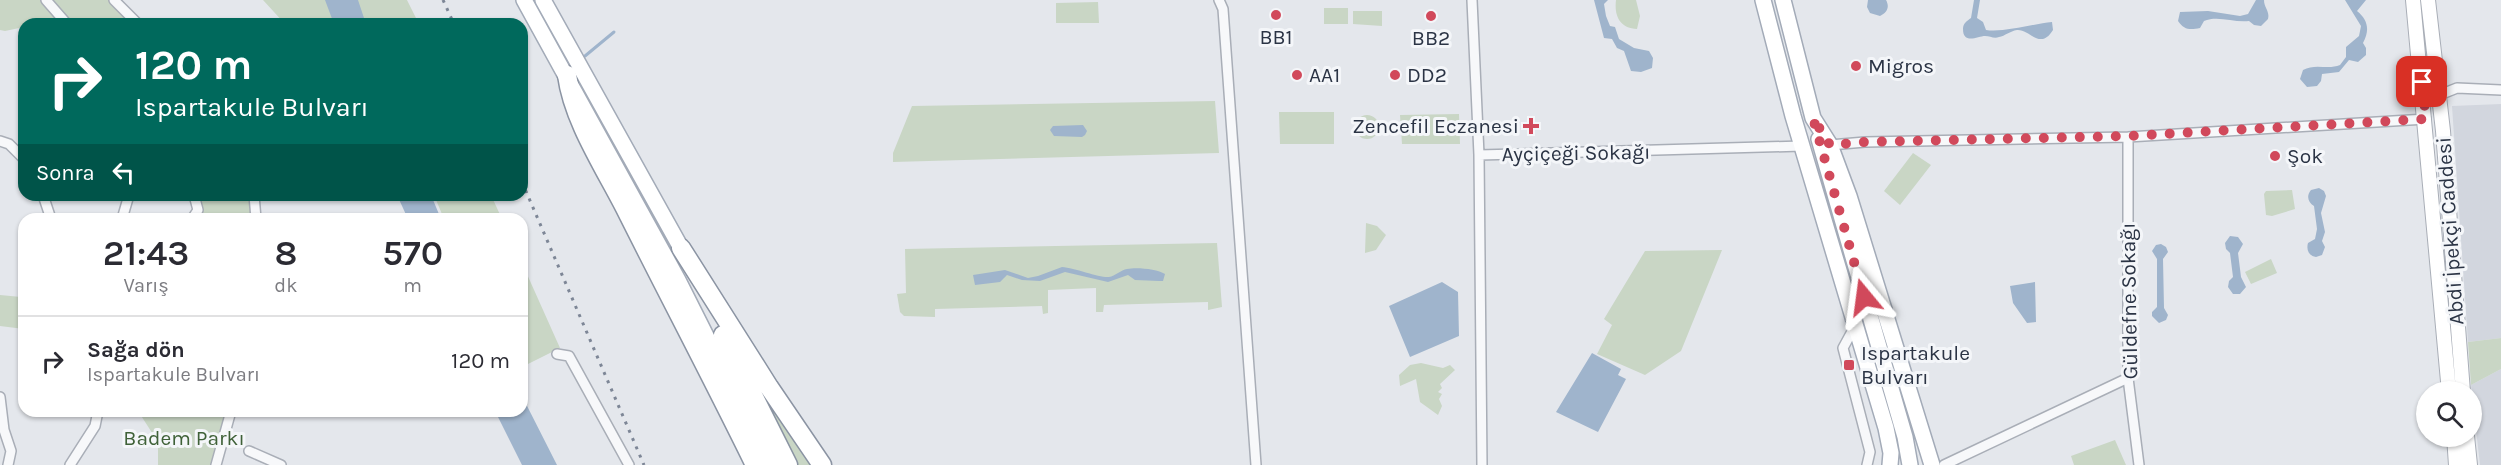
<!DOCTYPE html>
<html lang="tr">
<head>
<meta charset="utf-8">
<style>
  :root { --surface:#fff; --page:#f2f2f3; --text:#2b2b33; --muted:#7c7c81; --line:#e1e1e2 }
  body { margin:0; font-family:Karla,sans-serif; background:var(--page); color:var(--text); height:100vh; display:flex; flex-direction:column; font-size:22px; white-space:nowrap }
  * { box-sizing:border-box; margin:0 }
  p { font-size:20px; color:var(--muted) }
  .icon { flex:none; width:33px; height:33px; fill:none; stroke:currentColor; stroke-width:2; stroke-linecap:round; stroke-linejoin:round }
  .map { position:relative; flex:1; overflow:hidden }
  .sheet { position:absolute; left:18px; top:213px; width:510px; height:204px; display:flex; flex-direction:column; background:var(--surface); border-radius:18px; box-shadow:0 2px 4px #0004 }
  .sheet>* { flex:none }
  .guide { position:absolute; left:18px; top:18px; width:510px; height:183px; border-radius:18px; box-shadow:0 2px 4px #0004; background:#00695c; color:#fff; overflow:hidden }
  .tools { position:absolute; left:2416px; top:381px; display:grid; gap:12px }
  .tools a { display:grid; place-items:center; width:66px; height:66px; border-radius:50%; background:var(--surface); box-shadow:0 2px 4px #0004; font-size:30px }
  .pin { position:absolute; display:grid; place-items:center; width:51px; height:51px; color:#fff; margin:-26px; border-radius:12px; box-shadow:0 3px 9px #0006 }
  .me { position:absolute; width:66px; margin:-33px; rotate:344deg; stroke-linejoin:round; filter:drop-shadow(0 0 4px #0008) }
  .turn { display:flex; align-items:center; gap:21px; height:126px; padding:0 18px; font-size:27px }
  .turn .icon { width:78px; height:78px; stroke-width:2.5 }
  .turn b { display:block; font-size:42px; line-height:51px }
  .then { display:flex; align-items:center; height:57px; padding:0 18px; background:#0003; gap:12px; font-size:22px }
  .eta { display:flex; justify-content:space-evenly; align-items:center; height:102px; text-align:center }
  .eta b { font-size:36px; font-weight:600; line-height:42px }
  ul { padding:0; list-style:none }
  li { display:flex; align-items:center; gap:18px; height:90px; padding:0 18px; border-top:2px solid var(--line) }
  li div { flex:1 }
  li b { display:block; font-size:22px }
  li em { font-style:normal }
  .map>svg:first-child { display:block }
</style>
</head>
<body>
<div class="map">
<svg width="2501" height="465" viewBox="0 0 2501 465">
  <rect width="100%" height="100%" fill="#e4e7ec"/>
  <!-- built -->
  <path fill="#d2d6de" d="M2501 104V338L2468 342 2452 106Z
    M2501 369V465H2480L2471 385Z"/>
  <!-- green -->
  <path fill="#c9d6c5" d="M0 0H114L138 24H50L48 21 24 24V27L5 31 0 30Z
    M263 0H407L419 24H285Z
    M1616 0H1636L1640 16 1637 29C1620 28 1614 16 1616 0Z
    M1098 2 1099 23H1056V3Z
    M1324 8H1348V24H1324Z
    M1353 11H1382V26L1353 24Z
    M1215 101 1219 153 893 162V153L912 106Z
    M1279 112H1334V144H1280Z
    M1459 114 1460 144H1402L1400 115Z
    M1355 127a12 12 0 1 1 24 0a12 12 0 1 1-24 0Z
    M1913 153 1931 165 1900 205 1884 191Z
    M2292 190 2295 209 2272 216 2266 215 2264 194 2266 191Z
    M194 195H254L256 219H192L198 210Z
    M434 195H491L502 219H444Z
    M1366 223 1377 226 1386 235 1376 250 1365 253Z
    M1217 243 1222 307 1208 310V302L1104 305 1103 312H1096V288L1048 290V313L1043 314 1042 306 935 309V317L904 316 900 312 897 294 906 293 905 249Z
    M1722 250 1681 351 1645 375 1597 354 1612 325 1604 319 1645 251Z
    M2271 259 2277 273 2251 284 2245 272Z
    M522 263 560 348 522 367Z
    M0 295 21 297 24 300V329L0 326Z
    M2501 338V369L2471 385 2468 342Z
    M1421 363 1443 368 1450 365 1455 370 1440 384 1442 388 1438 392 1442 394 1439 399 1442 406 1438 415 1420 402 1416 379 1400 386 1399 375 1410 365Z
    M755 377 806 458 813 465H797Z
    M138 411H231L216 465H158V442Z
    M2115 440 2126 465H2074L2071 456Z"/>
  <!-- water -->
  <path fill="#9fb4cc" d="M325 0H358L366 24H334Z
    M1594 0H1608L1604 4 1606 16 1610 26 1615 27 1619 39 1634 48 1649 51 1653 58 1652 68 1641 72 1631 71 1624 51 1617 48 1612 39 1604 38Z
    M1868 0H1886C1890 7 1887 13 1880 16L1870 13 1867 7Z
    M1974 0H1980L1977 18 1983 22 1986 30C2002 33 2033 24 2052 22L2053 30C2040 51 2030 29 2017 30 2010 31 2005 36 1999 37 1994 39 1990 36 1985 36 1978 36 1963 45 1963 29 1963 23 1967 21 1971 18Z
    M2256 0H2264C2264 8 2270 11 2268 19L2261 26 2254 25 2249 21C2234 23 2218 15 2204 21L2200 28C2190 30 2184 30 2178 21L2180 12 2208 11 2240 16 2248 14Z
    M2345 0H2366L2357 11C2368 20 2370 30 2363 43L2366 48V55L2358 62 2349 60 2339 72 2322 74 2321 81 2317 86 2307 87 2300 79 2303 70C2315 63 2328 70 2340 65L2346 57V47L2359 36 2361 26Z
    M1083 125 1087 131 1085 135 1082 137 1054 136 1050 130 1053 126Z
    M2319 188 2324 191 2326 196 2321 213 2325 232 2322 241 2325 247 2322 255 2316 257C2309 256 2306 250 2308 243L2315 239 2317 229 2314 206C2308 202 2306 196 2311 190Z
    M397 195H431L441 219H408Z
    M2230 236 2238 237 2243 244 2238 253 2241 277 2246 287 2240 294H2233L2228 287 2229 281 2233 277 2230 253 2226 249 2225 243Z
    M2161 244 2166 247 2168 252 2163 259 2164 308 2168 315 2166 320 2159 323 2152 316V312L2157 307V259L2152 251 2156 245Z
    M1062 267C1075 268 1100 278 1109 277 1115 276 1121 270 1127 269 1137 267 1157 269 1165 274L1163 281H1159L1135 280 1128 275 1108 282 1065 272 1040 281 1022 280 1007 275 1000 282 975 285 973 275 1005 270 1028 278 1038 276Z
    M1442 282 1458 292 1459 336 1410 357 1389 306Z
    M2035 282 2036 322 2027 323 2013 303 2010 286Z
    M1592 353 1621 369 1618 375 1626 379 1598 432 1556 412Z
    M522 396 557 465H522L495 411H522Z"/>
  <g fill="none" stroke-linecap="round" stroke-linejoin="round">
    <!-- stream -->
    <path stroke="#9fb4cc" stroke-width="3" d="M585 56 614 32"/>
    <defs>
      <path id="street" d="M46 0 67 24
        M114 0 138 24
        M1219 0 1223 9 1256 465
        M1472 0 1479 155
        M2437 96 2457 88 2501 90
        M2128 137V378L2139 465
        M0 141 9 144 24 159
        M1830 145 1865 142 2128 137 2426 119
        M43 195 51 219
        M254 195 256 219
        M122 219 129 195
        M192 219 198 210 194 195
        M1855 326 1843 348 1870 452 1867 465
        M557 354 569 356 629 465
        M0 397 4 430 11 451 8 465
        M249 451 281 465
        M70 465 95 426 98 411
        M216 465 231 411
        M1482 465 1479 155 1802 146
        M1944 465 2128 378"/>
      <path id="secondary" d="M2413 0 2449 392
        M2428 0 2443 131 2463 392
        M2454 436 2456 465
        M2467 436 2470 465"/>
      <path id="primary" d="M524 0 678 280 771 465
        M543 0 681 248
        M1763 0 1793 116 1886 428 1891 453 1890 465
        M1783 0 1813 118 1830 145 1849 196 1932 465
        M1819 139 1905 437 1910 465"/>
      <path id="highway" d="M567 75C573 120 604 167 625 208 668 294 713 379 755 465
        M681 248 769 387 822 465
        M723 335 788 465"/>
    </defs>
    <!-- street casing -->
    <use href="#street" stroke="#a9aeb7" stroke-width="12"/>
    <!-- secondary casing -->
    <use href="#secondary" stroke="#a9aeb7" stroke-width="16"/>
    <!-- primary casing -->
    <use href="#primary" stroke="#a3abb8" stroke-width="18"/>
    <!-- highway casing -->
    <use href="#highway" stroke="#8b94a3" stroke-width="21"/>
    <!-- street -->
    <use href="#street" stroke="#f7f8fa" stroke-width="9"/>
    <!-- secondary -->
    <use href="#secondary" stroke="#fff" stroke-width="14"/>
    <!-- primary -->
    <use href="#primary" stroke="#fff" stroke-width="15"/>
    <!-- highway -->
    <use href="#highway" stroke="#fff" stroke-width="18"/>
    <!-- rail -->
    <path stroke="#7d8696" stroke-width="3" stroke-dasharray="3 6" stroke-linecap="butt" d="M443 0 454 24
      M522 182 644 465"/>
  </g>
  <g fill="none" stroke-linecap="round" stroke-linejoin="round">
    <!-- route -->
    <path stroke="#d1495b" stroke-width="10" stroke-dasharray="0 18" d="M1864 297 1813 118 1830 145 1865 142 2128 136 2409 120 2426 119 2422 82"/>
  </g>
  <!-- markers -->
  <g fill="#d1495b" stroke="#f4f6f9" stroke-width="2">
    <circle cx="1276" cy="15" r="6"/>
    <circle cx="1431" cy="16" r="6"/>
    <circle cx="1856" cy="66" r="6"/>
    <circle cx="1297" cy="75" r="6"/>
    <circle cx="1395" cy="75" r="6"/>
    <path d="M1528 117h6v6h6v6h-6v6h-6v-6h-6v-6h6z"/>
    <circle cx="2275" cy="156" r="6"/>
    <rect x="1843" y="359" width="12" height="12" rx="3"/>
  </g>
  <g text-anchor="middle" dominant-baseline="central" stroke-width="6" stroke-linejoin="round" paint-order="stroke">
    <!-- poi labels -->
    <g font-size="21" fill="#2b3445" stroke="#f4f6f9" text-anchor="start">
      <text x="1276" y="37" text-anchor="middle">BB1</text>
      <text x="1431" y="38" text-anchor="middle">BB2</text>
      <text x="1868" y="66">Migros</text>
      <text x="1309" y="75">AA1</text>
      <text x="1407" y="75">DD2</text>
      <text x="1519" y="126" text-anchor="end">Zencefil Eczanesi</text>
      <text x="2287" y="156">Şok</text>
      <text x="1861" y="353">Ispartakule<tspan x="1861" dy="24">Bulvarı</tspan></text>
    </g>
    <!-- street labels -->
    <g font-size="21" fill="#2b3445" stroke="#f4f6f9">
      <text transform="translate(1576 153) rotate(-1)">Ayçiçeği Sokağı</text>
      <text transform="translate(2450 231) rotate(-94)">Abdi İpekçi Caddesi</text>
      <text transform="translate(2129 301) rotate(-91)">Güldefne Sokağı</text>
    </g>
    <!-- park labels -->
    <g font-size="21" fill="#3f6138" stroke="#f4f6f9">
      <text x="184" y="438">Badem Parkı</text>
    </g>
  </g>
</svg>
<div class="tools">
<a><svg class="icon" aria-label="search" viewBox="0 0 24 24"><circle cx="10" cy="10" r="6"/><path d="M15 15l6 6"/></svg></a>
</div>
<div class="pin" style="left:2422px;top:82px;background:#d93025"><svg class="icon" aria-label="arrive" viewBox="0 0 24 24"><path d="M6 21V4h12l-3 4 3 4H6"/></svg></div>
<svg class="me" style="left:1864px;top:297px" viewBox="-20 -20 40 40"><path d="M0-17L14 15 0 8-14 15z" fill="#d1495b" stroke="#fff" stroke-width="4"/></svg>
<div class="guide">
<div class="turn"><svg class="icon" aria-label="right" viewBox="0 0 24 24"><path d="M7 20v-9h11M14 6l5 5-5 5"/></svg><div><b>120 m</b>Ispartakule Bulvarı</div></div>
<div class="then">Sonra<svg class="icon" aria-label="left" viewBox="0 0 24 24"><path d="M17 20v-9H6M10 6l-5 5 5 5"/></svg></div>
</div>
<section class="sheet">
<div class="eta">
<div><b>21:43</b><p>Varış</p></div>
<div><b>8</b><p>dk</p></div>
<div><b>570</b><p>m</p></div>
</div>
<ul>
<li><svg class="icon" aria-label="right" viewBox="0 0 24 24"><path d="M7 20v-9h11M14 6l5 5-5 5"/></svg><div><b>Sağa dön</b><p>Ispartakule Bulvarı</p></div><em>120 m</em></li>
</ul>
</section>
</div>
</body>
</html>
